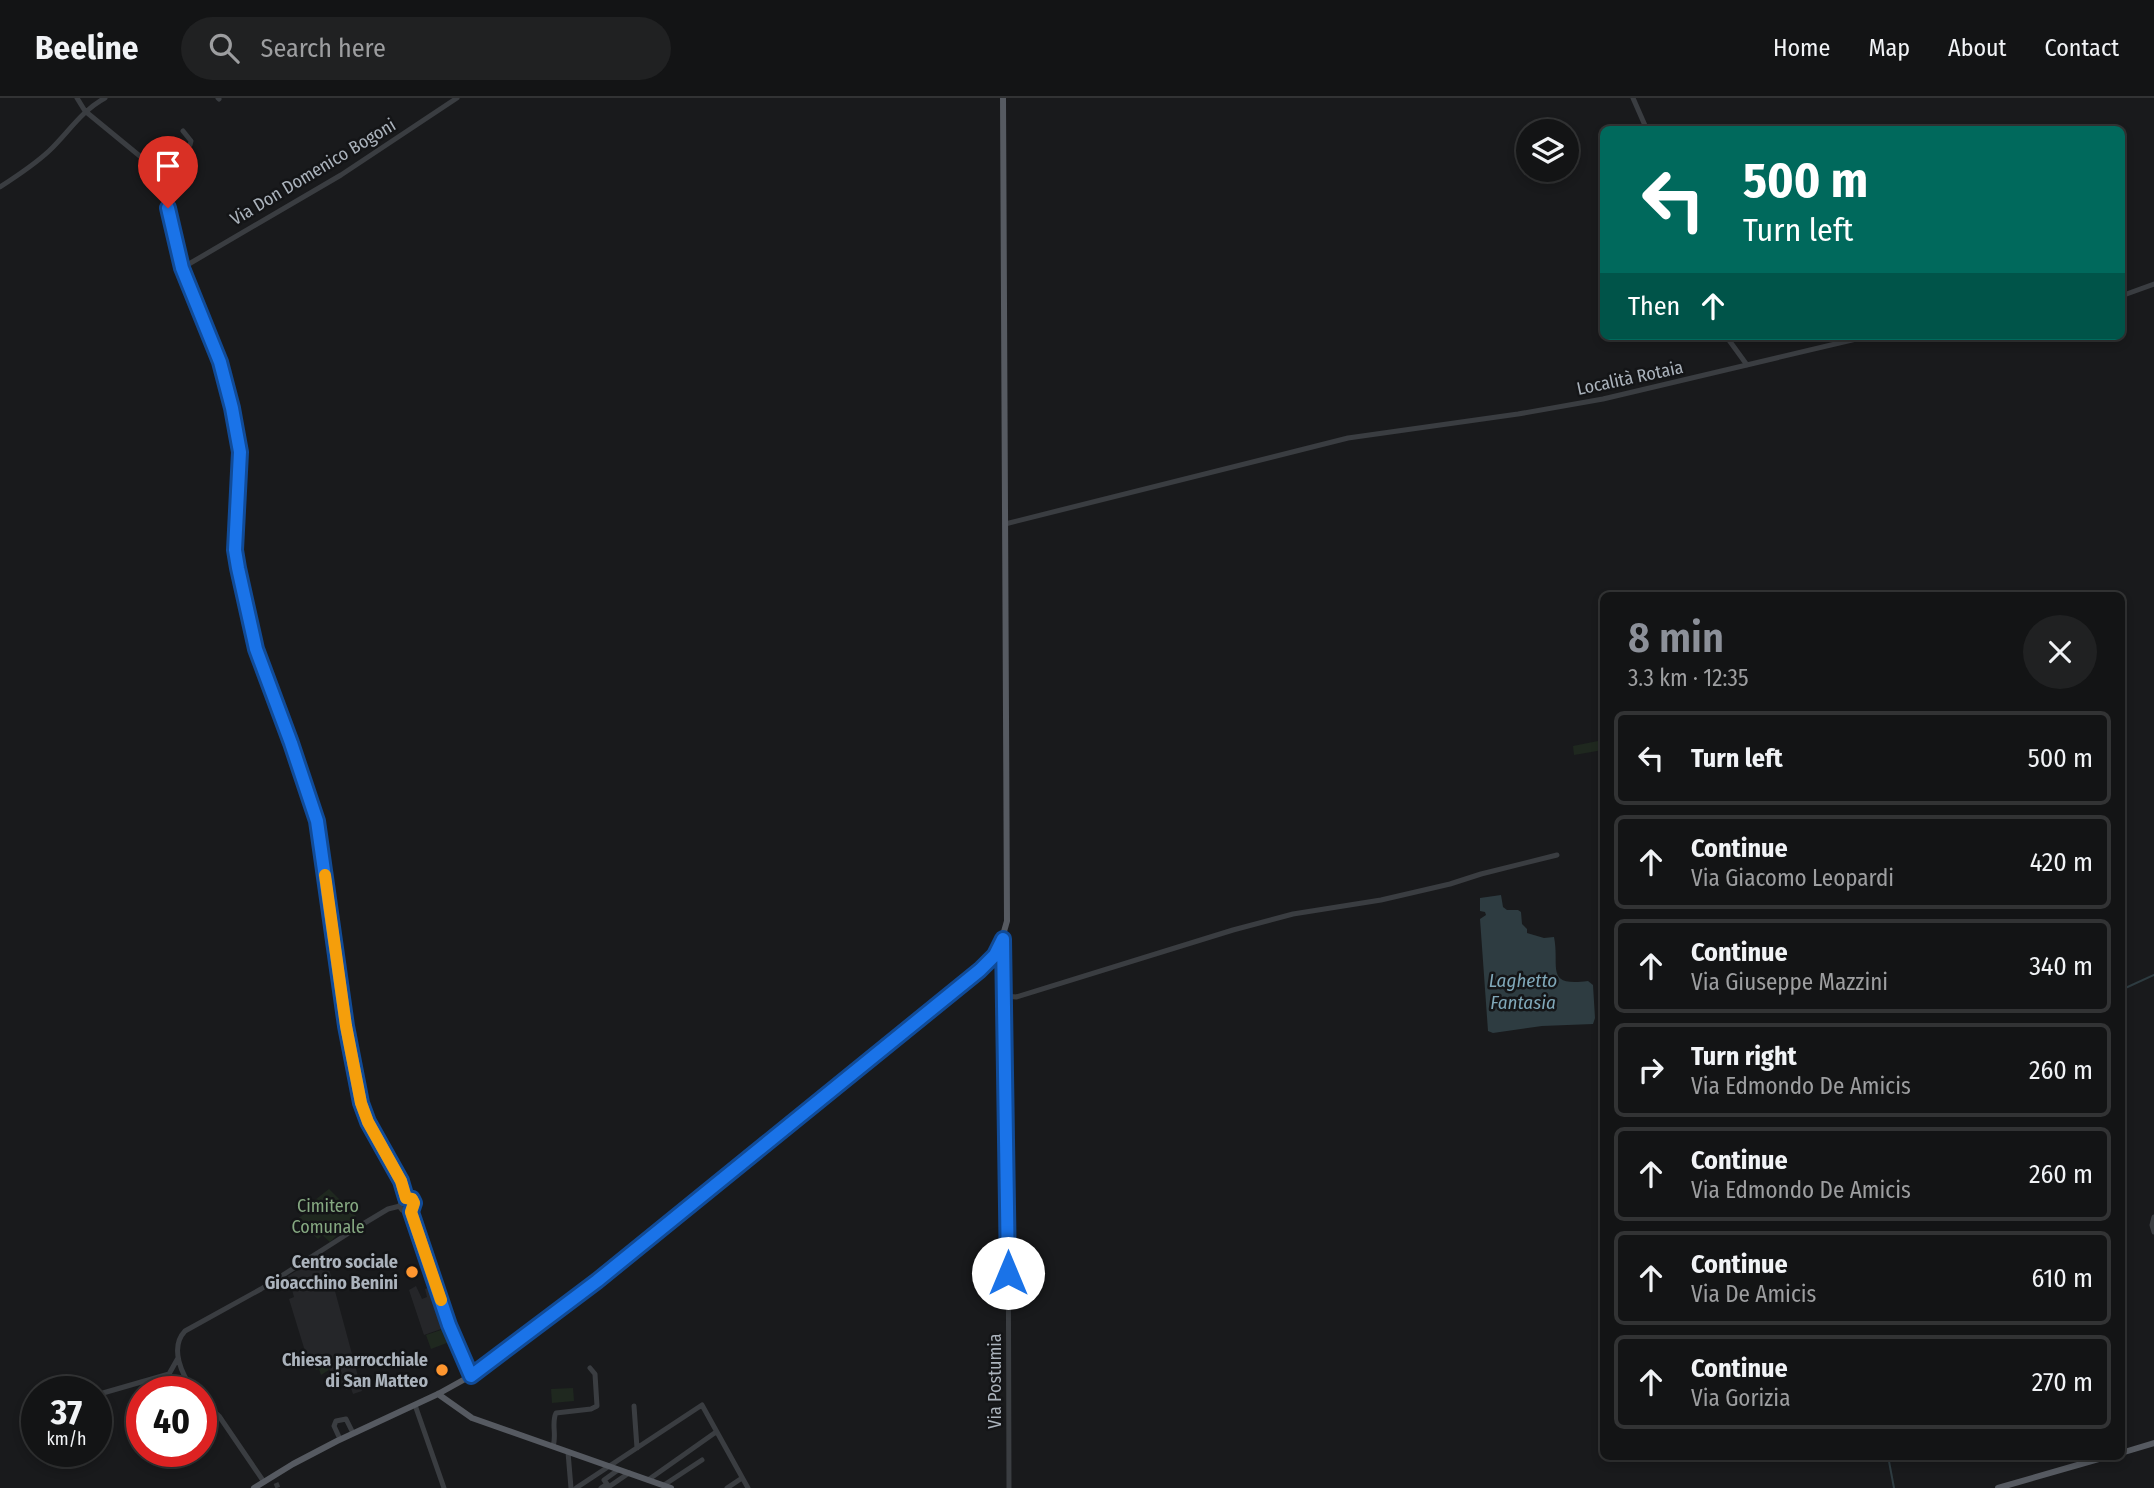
<!DOCTYPE html>
<html lang="en">
<head>
<meta charset="utf-8">
<style>
  :root { --surface:#131415; --page:#202122; --text:#f1f3f6; --muted:#9d9ea0; --line:#323334; --accent:#8c9099 }
  body { margin:0; font-family:"Fira Sans Condensed",sans-serif; background:var(--page); color:var(--text); height:100vh; display:flex; flex-direction:column; font-size:26px; white-space:nowrap }
  * { box-sizing:border-box; margin:0 }
  p { font-size:23px; color:var(--muted) }
  .icon { flex:none; width:38px; height:38px; fill:none; stroke:currentColor; stroke-width:2; stroke-linecap:round; stroke-linejoin:round }
  .map { position:relative; flex:1; overflow:hidden }
  .details { position:absolute; left:1600px; top:494px; width:525px; height:868px; display:flex; flex-direction:column; background:var(--surface); border-radius:10px; box-shadow:0 4px 10px #0003,0 0 0 2px var(--line) }
  .details>* { flex:none }
  .banner { position:absolute; left:1600px; top:28px; width:525px; height:214px; border-radius:10px; box-shadow:0 4px 10px #0003,0 0 0 2px var(--line); background:#00695c; color:#fff; overflow:hidden }
  .fabs { position:absolute; left:1516px; top:21px; display:grid; gap:14px }
  .fabs a { display:grid; place-items:center; width:63px; height:63px; border-radius:50%; background:var(--surface); box-shadow:0 4px 10px #0003,0 0 0 2px var(--line); font-size:35px }
  .speed { position:absolute; left:21px; top:1278px; display:flex; gap:14px; font-size:35px; font-weight:700; text-align:center }
  .speed>* { display:grid; place-content:center; width:91px; height:91px; border-radius:50%; background:var(--surface); box-shadow:0 4px 10px #0003,0 0 0 2px var(--line); line-height:1 }
  .speed small { font-size:18px; font-weight:400 }
  .speed .limit { border:10px solid #d22; background:#fff; color:#111 }
  .pin { position:absolute; display:grid; place-items:center; width:60px; height:60px; color:#fff; margin:-72px -30px; border-radius:50% 50% 50% 0; rotate:-45deg; box-shadow:0 0 7px #0007 }
  .pin .icon { rotate:45deg }
  .me { position:absolute; width:77px; margin:-38px; rotate:0deg; stroke-linejoin:round; filter:drop-shadow(0 0 5px #0008) }
  .turn { display:flex; align-items:center; gap:24px; height:147px; padding:0 28px; font-size:32px }
  .turn .icon { width:91px; height:91px; stroke-width:2.5 }
  .turn b { display:block; font-size:49px; line-height:60px }
  .then { display:flex; align-items:center; height:66px; padding:0 28px; background:#0003; gap:14px; font-size:26px }
  .round { display:grid; place-items:center; flex:none; width:74px; height:74px; border-radius:37px; background:var(--page) }
  .head { display:flex; align-items:center; justify-content:space-between; height:119px; padding:0 28px }
  h1 { font-size:42px; font-weight:600; line-height:52px; color:var(--accent) }
  ul { padding:0; list-style:none }
  li { display:flex; align-items:center; gap:21px; height:94px; margin:0 14px 10px; padding:0 14px; border:4px solid var(--line); border-radius:10px }
  li div { flex:1 }
  li b { display:block; font-size:26px }
  li em { font-style:normal }
  header { display:flex; align-items:center; gap:42px; box-sizing:border-box; height:98px; padding:0 35px; background:var(--surface); border-bottom:2px solid var(--line) }
  header strong { font-size:33px }
  nav { display:flex; gap:38px; margin-inline-start:auto; font-size:24px }
  .search { width:490px; height:63px; background:var(--page); display:flex; align-items:center; gap:18px; box-sizing:border-box; padding:0 24px; border-radius:38px; color:var(--muted); font-size:26px }
  .map>svg:first-child { display:block }
</style>
</head>
<body>
<header>
<strong>Beeline</strong>
<div class="search"><svg class="icon" aria-label="search" viewBox="0 0 24 24"><circle cx="10" cy="10" r="6"/><path d="M15 15l6 6"/></svg>Search here</div>
<nav><a>Home</a><a>Map</a><a>About</a><a>Contact</a></nav>
</header>
<div class="map">
<svg width="2154" height="1390" viewBox="0 0 2154 1390">
  <rect width="100%" height="100%" fill="#191a1c"/>
  <!-- built -->
  <path fill="#252629" d="M325 1156 362 1293 353 1296 351 1290 346 1292 343 1286 339 1287 340 1290 336 1291 325 1258 308 1263 289 1201 294 1199 288 1178Z
    M416 1188 422 1201 427 1199 425 1191 430 1189 431 1192H434L447 1229 424 1237 409 1192Z"/>
  <!-- green -->
  <path fill="#1f281f" d="M1603 642V652L1574 657 1573 648Z
    M329 1091 356 1118 330 1144 322 1137 318 1141 296 1122 308 1113 315 1102Z
    M447 1230 452 1243 431 1251 426 1237Z
    M325 1258 329 1272 321 1277 319 1271 316 1272 312 1262Z
    M573 1290 574 1303 552 1305 551 1291Z"/>
  <!-- water -->
  <path fill="#2e3c41" d="M1501 797 1503 809 1507 812H1518L1521 814 1522 826 1527 831V835L1544 840 1554 839C1560 869 1544 889 1588 883L1593 887 1595 920 1593 926 1542 928 1493 935 1488 933 1480 821 1486 817 1485 814 1480 813V800Z"/>
  <g fill="none" stroke-linecap="round" stroke-linejoin="round">
    <!-- stream -->
    <path stroke="#2e3c41" stroke-width="2" d="M2121 892 2154 877
      M1888 1358 1894 1390"/>
    <!-- minor-tunnel -->
    <path stroke="#36393c" stroke-width="5" stroke-dasharray="5 2.5" stroke-linecap="butt" d="M276 1385 278 1390"/>
    <!-- minor -->
    <path stroke="#3a3d41" stroke-width="5" d="M77 0 85 13 141 59 159 78 182 170 220 264 232 310 240 354 235 452 256 551 317 723 346 928 361 1005 368 1024 401 1083 406 1100
      M218 0 219 1
      M1633 0 1647 32
      M153 70 190 47 191 43 183 33
      M0 89C17 78 34 67 49 53 68 35 81 13 105 0
      M182 170 341 77 457 0
      M2121 198 2154 186
      M1726 238 1747 267
      M1005 426 1348 340 1518 316 1603 301 1869 238
      M1003 841 1008 1060 1009 1390
      M1006 898 1016 899 1233 832 1293 816 1381 802 1450 786 1481 776 1557 757
      M400 1107a7 7 0 1 1 14 0a7 7 0 1 1-14 0Z
      M411 1113 449 1227 471 1278
      M2154 1119 2152 1127 2154 1134
      M194 1293C182 1277 169 1250 185 1233L261 1191 363 1126 388 1111 400 1108
      M96 1297 169 1276 178 1260
      M201 1301 219 1318 264 1384
      M415 1307 444 1390
      M634 1308 637 1350
      M340 1341 334 1328 336 1323 346 1321 353 1335
      M553 1348C557 1337 551 1325 556 1315L591 1311 597 1308 595 1276 590 1270
      M568 1354 571 1390
      M648 1382 716 1334
      M664 1387 702 1362
      M576 1390 702 1307 748 1390
      M601 1390 607 1386 604 1382 618 1372
      M607 1390 629 1375
      M727 1390 742 1380"/>
    <!-- major -->
    <path stroke="#565a61" stroke-width="6" d="M438 1296 472 1320 671 1390
      M2121 1355 2154 1345
      M254 1390 293 1366 337 1343 438 1296 474 1276 598 1183 980 872 999 851 1007 823 1003 0
      M1998 1390 2109 1358"/>
  </g>
  <g fill="none" stroke-linecap="round" stroke-linejoin="round">
    <defs>
      <path id="route" d="M168 110 182 170 220 264 232 310 240 354 235 452 238 470 256 551 291 645 317 723 346 928 361 1005 368 1024 401 1083 406 1100 412 1101 414 1105 411 1114 449 1227 471 1278 597 1183 980 872 995 857 1003 841 1008 1175"/>
    </defs>
    <!-- route casing -->
    <use href="#route" stroke="#114b97" stroke-width="18"/>
    <!-- route -->
    <use href="#route" stroke="#1a73e8" stroke-width="12"/>
    <!-- slow -->
    <path stroke="#f59e0b" stroke-width="12" d="M325 777 346 928 361 1005 368 1024 401 1083 406 1100 412 1101 414 1105 411 1114 441 1202"/>
  </g>
  <!-- markers -->
  <g fill="#fe962f" stroke="#141517" stroke-width="2.5">
    <circle cx="412" cy="1174" r="7"/>
    <circle cx="442" cy="1272" r="7"/>
  </g>
  <g text-anchor="middle" dominant-baseline="central" stroke-width="5" stroke-linejoin="round" paint-order="stroke">
    <!-- street labels -->
    <g font-size="18" fill="#abb3bc" stroke="#141517">
      <text transform="translate(313 74) rotate(-31)">Via Don Domenico Bogoni</text>
      <text transform="translate(1630 280) rotate(-12)">Località Rotaia</text>
      <text transform="translate(995 1283) rotate(-90)">Via Postumia</text>
    </g>
    <!-- park labels -->
    <g font-size="18" fill="#85a881" stroke="#141517">
      <text x="328" y="1108">Cimitero<tspan x="328" dy="21">Comunale</tspan></text>
    </g>
    <!-- poi labels -->
    <g font-size="18" font-weight="bold" fill="#abb3bc" stroke="#141517" text-anchor="end">
      <text x="398" y="1164">Centro sociale<tspan x="398" dy="21">Gioacchino Benini</tspan></text>
      <text x="428" y="1262">Chiesa parrocchiale<tspan x="428" dy="21">di San Matteo</tspan></text>
    </g>
    <!-- water labels -->
    <g font-size="19" font-style="italic" fill="#80a8b9" stroke="#141517">
      <text x="1523" y="882">Laghetto<tspan x="1523" dy="22">Fantasia</tspan></text>
    </g>
  </g>
</svg>
<div class="fabs">
<a><svg class="icon" aria-label="layers" viewBox="0 0 24 24"><path d="M12 4l9 5-9 5-9-5zM3 14l9 5 9-5"/></svg></a>
</div>
<div class="speed"><div>37<small>km/h</small></div><div class="limit">40</div></div>
<div class="pin" style="left:168px;top:110px;background:#d93025"><svg class="icon" aria-label="arrive" viewBox="0 0 24 24"><path d="M6 21V4h12l-3 4 3 4H6"/></svg></div>
<svg class="me" style="left:1008px;top:1175px" viewBox="-20 -20 40 40"><circle r="19" fill="#fff"/><path d="M0-13L10 11 0 6-10 11z" fill="#1a73e8"/></svg>
<div class="banner">
<div class="turn"><svg class="icon" aria-label="left" viewBox="0 0 24 24"><path d="M17 20v-9H6M10 6l-5 5 5 5"/></svg><div><b>500 m</b>Turn left</div></div>
<div class="then">Then<svg class="icon" aria-label="ahead" viewBox="0 0 24 24"><path d="M12 20V5M6 11l6-6 6 6"/></svg></div>
</div>
<section class="details">
<div class="head"><div><h1>8 min</h1><p>3.3 km · 12:35</p></div><a class="round"><svg class="icon" aria-label="close" viewBox="0 0 24 24"><path d="M6 6l12 12M18 6L6 18"/></svg></a></div>
<ul>
<li><svg class="icon" aria-label="left" viewBox="0 0 24 24"><path d="M17 20v-9H6M10 6l-5 5 5 5"/></svg><div><b>Turn left</b></div><em>500 m</em></li>
<li><svg class="icon" aria-label="ahead" viewBox="0 0 24 24"><path d="M12 20V5M6 11l6-6 6 6"/></svg><div><b>Continue</b><p>Via Giacomo Leopardi</p></div><em>420 m</em></li>
<li><svg class="icon" aria-label="ahead" viewBox="0 0 24 24"><path d="M12 20V5M6 11l6-6 6 6"/></svg><div><b>Continue</b><p>Via Giuseppe Mazzini</p></div><em>340 m</em></li>
<li><svg class="icon" aria-label="right" viewBox="0 0 24 24"><path d="M7 20v-9h11M14 6l5 5-5 5"/></svg><div><b>Turn right</b><p>Via Edmondo De Amicis</p></div><em>260 m</em></li>
<li><svg class="icon" aria-label="ahead" viewBox="0 0 24 24"><path d="M12 20V5M6 11l6-6 6 6"/></svg><div><b>Continue</b><p>Via Edmondo De Amicis</p></div><em>260 m</em></li>
<li><svg class="icon" aria-label="ahead" viewBox="0 0 24 24"><path d="M12 20V5M6 11l6-6 6 6"/></svg><div><b>Continue</b><p>Via De Amicis</p></div><em>610 m</em></li>
<li><svg class="icon" aria-label="ahead" viewBox="0 0 24 24"><path d="M12 20V5M6 11l6-6 6 6"/></svg><div><b>Continue</b><p>Via Gorizia</p></div><em>270 m</em></li>
</ul>
</section>
</div>
</body>
</html>
